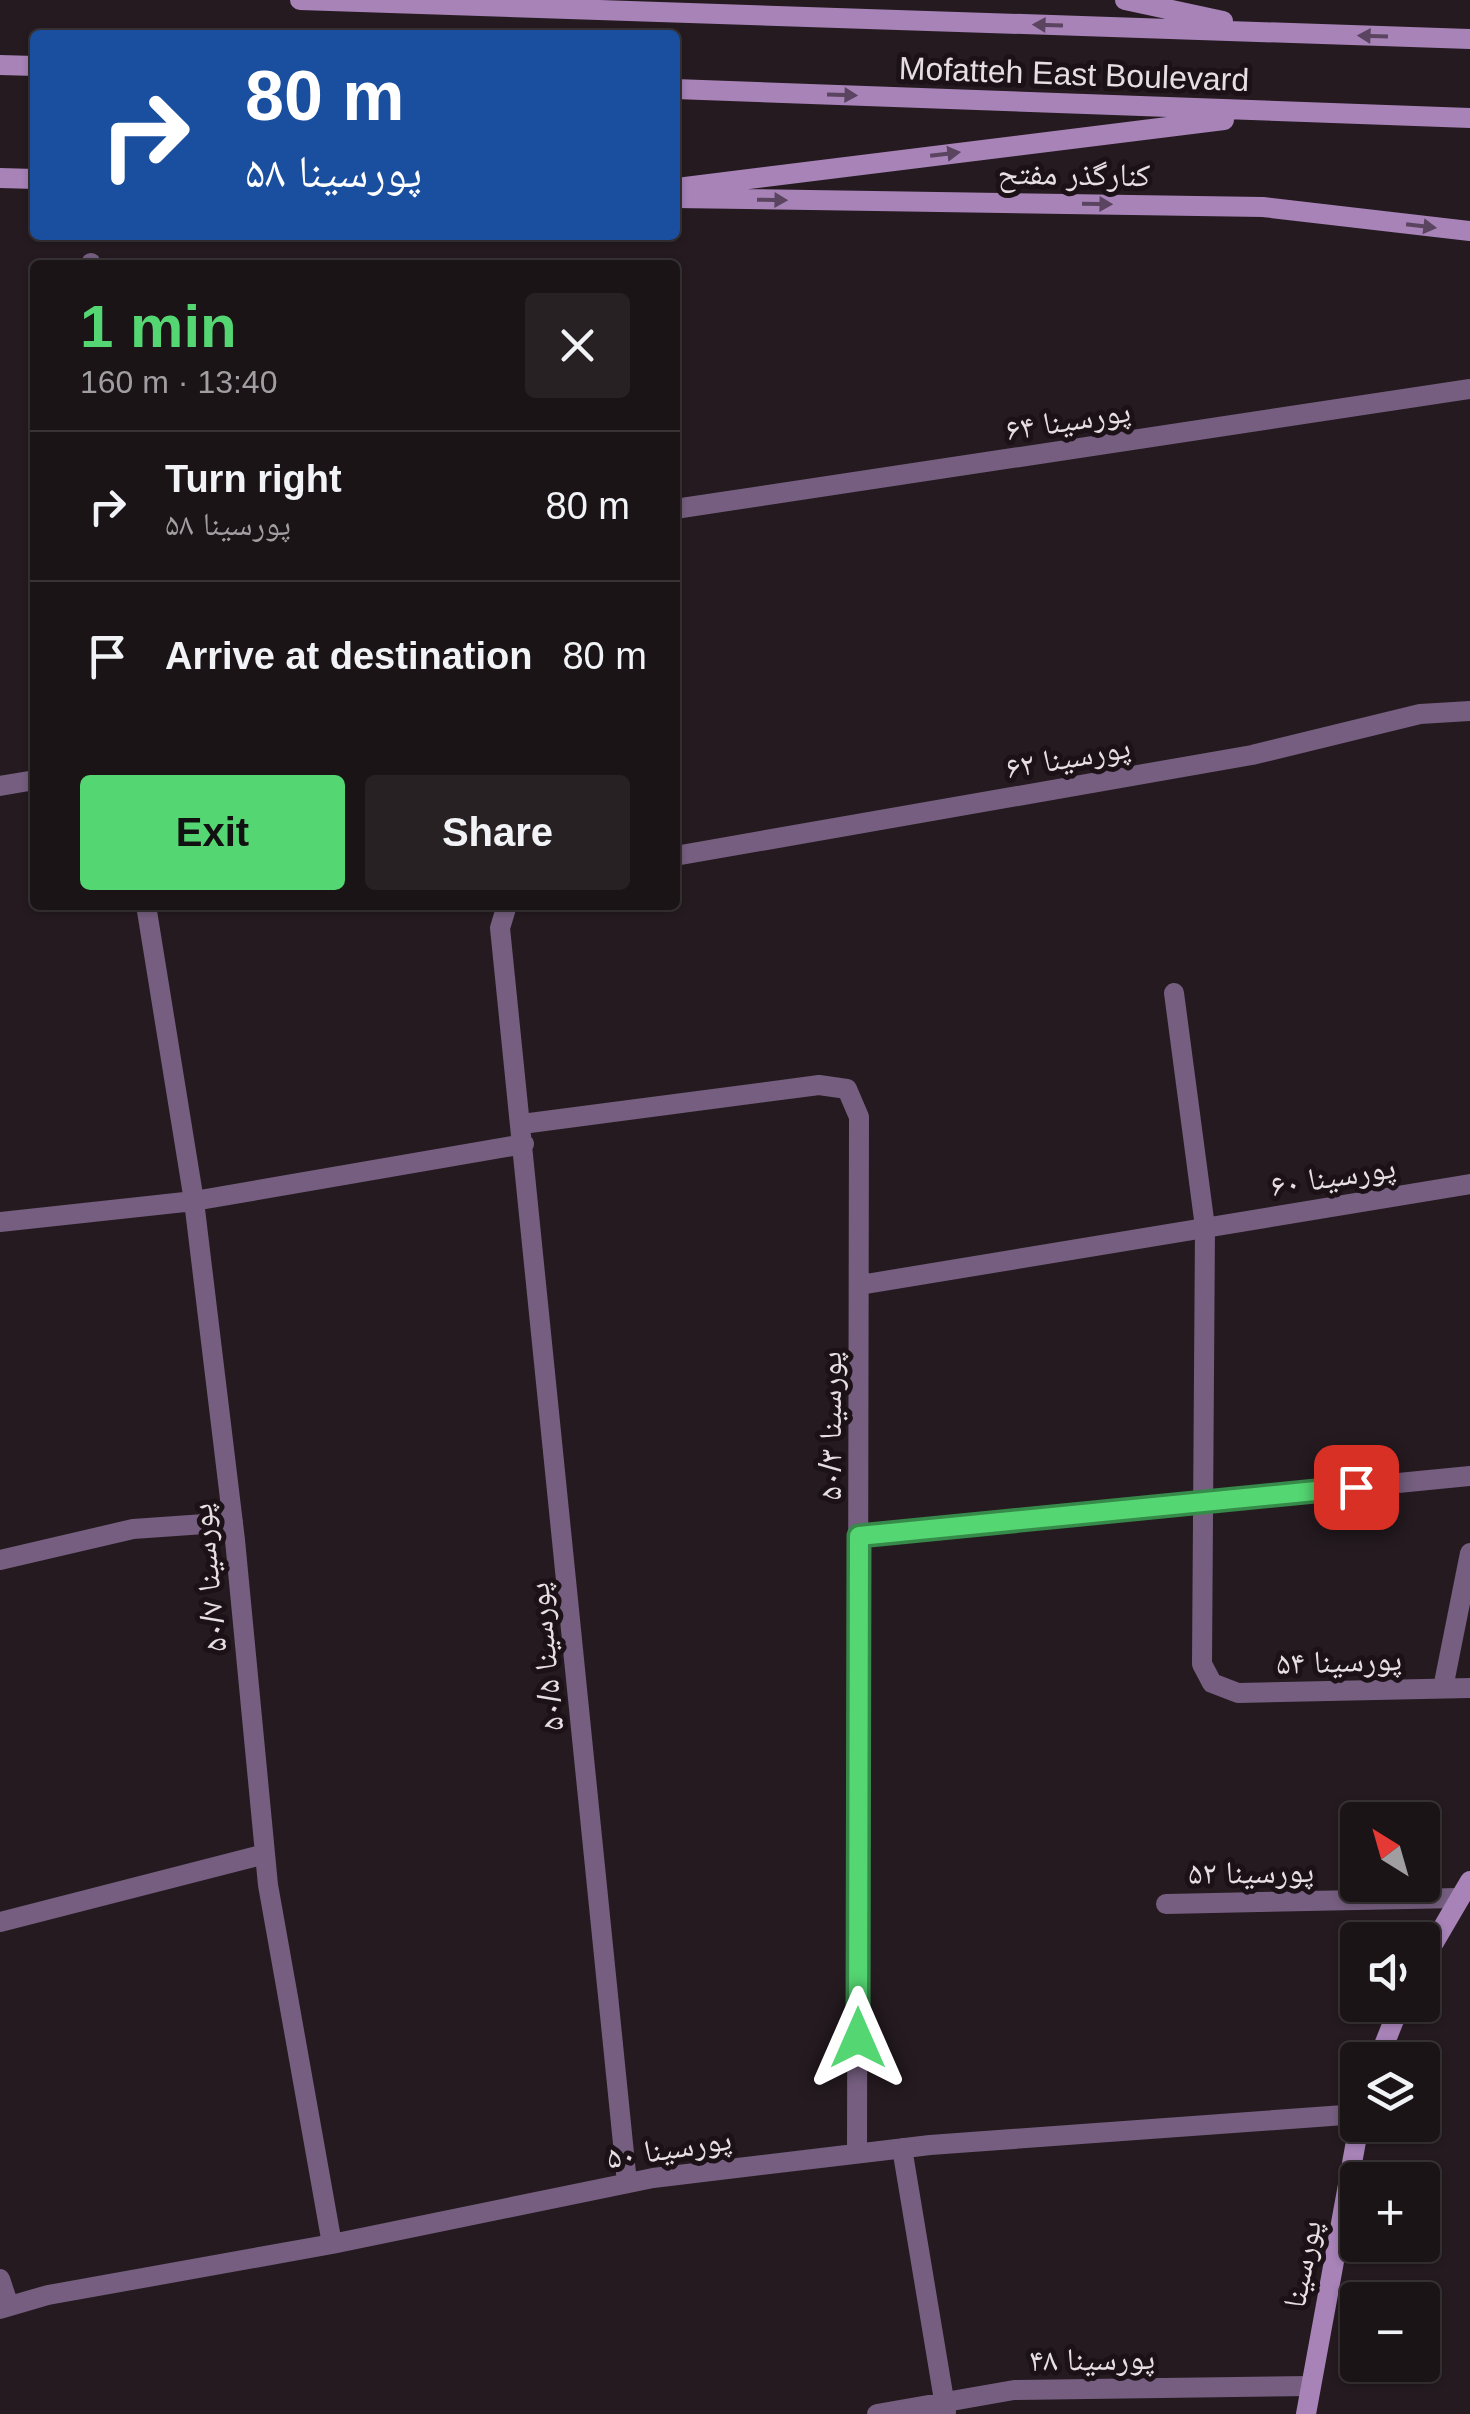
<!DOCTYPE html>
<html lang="en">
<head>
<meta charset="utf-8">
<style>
  :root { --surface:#1b1417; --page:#282124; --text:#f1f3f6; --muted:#a09ea1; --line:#393336; --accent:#54d672 }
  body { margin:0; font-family:Arial,"Noto Naskh Arabic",sans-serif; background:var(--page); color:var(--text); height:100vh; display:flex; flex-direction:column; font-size:38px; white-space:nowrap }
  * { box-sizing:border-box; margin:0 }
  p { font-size:32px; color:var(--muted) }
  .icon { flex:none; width:55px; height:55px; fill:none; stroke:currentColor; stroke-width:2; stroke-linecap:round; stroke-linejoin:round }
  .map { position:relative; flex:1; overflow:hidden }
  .panel { position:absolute; left:30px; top:260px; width:650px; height:650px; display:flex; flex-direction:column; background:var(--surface); border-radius:10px; box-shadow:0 2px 8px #0004,0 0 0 2px var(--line) }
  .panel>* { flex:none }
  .top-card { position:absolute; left:30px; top:30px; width:650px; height:210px; border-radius:10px; box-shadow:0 2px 8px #0004,0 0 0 2px var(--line); background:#1a4fa0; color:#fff; overflow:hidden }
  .needle { width:65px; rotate:323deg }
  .controls { position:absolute; left:1340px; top:1802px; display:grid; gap:20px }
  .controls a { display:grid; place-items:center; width:100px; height:100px; border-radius:10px; background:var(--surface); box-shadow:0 2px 8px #0004,0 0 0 2px var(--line); font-size:50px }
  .pin { position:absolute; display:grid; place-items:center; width:85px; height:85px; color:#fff; margin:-42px; border-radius:20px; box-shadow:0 5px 15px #0006 }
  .me { position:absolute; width:110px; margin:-55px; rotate:0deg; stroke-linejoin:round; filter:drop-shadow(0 0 8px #0008) }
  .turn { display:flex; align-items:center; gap:35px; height:210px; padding:0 50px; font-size:45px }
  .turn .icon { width:130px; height:130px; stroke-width:2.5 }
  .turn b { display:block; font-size:70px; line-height:85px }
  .round { display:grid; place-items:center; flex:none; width:105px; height:105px; border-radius:10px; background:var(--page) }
  .overview { display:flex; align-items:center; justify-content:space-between; height:170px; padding:0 50px }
  h1 { font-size:60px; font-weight:700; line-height:75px; color:var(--accent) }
  .action { display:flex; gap:20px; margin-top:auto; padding:20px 50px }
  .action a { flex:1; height:115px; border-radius:10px; background:var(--accent); color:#111; font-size:40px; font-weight:700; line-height:115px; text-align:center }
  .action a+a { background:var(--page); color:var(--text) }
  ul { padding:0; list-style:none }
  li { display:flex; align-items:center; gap:30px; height:150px; padding:0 50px; border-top:2px solid var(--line) }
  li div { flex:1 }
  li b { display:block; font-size:38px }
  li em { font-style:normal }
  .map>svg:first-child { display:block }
</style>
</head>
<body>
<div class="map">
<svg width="1470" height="2414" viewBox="0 0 1470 2414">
  <rect width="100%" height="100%" fill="#241a1f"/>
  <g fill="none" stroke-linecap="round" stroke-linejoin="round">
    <!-- street -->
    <path stroke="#755e7f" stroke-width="20" d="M91 263V265
      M675 509 1470 389
      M0 786 35 780
      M675 856 1252 755 1420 714 1470 711
      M146 905 194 1201 235 1540 268 1885 332 2244
      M507 905 500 928 627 2183
      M1174 993 1205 1227 1202 1664 1212 1683 1238 1693 1470 1688
      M522 1124 819 1085 847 1089 859 1117 857 2153
      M0 1222 194 1201 524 1144
      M860 1285 1470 1184
      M859 1536 1470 1476
      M0 1560 133 1529 233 1522
      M1443 1688 1470 1553
      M1166 1904 1458 1898
      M0 1922 265 1854
      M902 2148 946 2412
      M0 2279 9 2306
      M0 2309 48 2295 332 2244 653 2178 930 2145 1358 2114
      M877 2414 1014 2390 1310 2386"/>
    <!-- secondary -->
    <path stroke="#a783b8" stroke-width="20" d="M300 0 1470 39
      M1125 0 1223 21
      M0 65 35 66
      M675 89 1470 118
      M0 178 35 179
      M677 188 1224 120
      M675 198 1263 207 1470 231
      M1422 1963 1470 1881
      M1378 2060 1400 2005
      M1306 2414 1359 2125"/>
  </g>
  <!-- one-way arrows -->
  <defs><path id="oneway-solid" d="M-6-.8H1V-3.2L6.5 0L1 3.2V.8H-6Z" transform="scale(2.5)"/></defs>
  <g fill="#5a445f">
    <use href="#oneway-solid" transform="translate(1048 25) rotate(-178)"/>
    <use href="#oneway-solid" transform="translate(1373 36) rotate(-178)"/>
    <use href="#oneway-solid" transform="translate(842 95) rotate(2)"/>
    <use href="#oneway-solid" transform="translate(945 154) rotate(-7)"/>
    <use href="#oneway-solid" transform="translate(772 200) rotate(1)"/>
    <use href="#oneway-solid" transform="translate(1097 204) rotate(1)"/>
    <use href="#oneway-solid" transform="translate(1421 226) rotate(7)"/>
  </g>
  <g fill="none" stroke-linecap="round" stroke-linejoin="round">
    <defs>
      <path id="route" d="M858 2038 859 1536 1356 1487"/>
    </defs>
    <!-- route casing -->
    <use href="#route" stroke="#378b4a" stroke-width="25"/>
    <!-- route -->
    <use href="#route" stroke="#54d672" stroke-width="18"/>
  </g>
  <g text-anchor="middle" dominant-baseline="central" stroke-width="10" stroke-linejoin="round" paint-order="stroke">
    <!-- street labels -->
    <g font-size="32" fill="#e6dee2" stroke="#1b1116">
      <text transform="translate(1074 74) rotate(2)">Mofatteh East Boulevard</text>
      <text transform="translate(1074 174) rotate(1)">کنارگذر مفتح</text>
      <text transform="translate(1068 420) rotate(-9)">پورسینا ۶۴</text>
      <text transform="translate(1068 757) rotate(-10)">پورسینا ۶۲</text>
      <text transform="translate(1333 1176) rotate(-9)">پورسینا ۶۰</text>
      <text transform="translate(830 1426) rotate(-90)">پورسینا ۵۰/۳</text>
      <text transform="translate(208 1578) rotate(-96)">پورسینا ۵۰/۷</text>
      <text transform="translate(545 1657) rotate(-96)">پورسینا ۵۰/۵</text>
      <text transform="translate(1339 1661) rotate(-2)">پورسینا ۵۴</text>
      <text transform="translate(1251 1872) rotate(-1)">پورسینا ۵۲</text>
      <text transform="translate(669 2148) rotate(-9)">پورسینا ۵۰</text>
      <text transform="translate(1302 2264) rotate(-79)">پورسینا</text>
      <text transform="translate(1092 2359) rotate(-1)">پورسینا ۴۸</text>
    </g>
  </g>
</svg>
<div class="controls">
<a><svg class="needle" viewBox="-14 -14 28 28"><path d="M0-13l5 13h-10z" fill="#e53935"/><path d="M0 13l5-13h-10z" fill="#a09ea1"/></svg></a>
<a><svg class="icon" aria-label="sound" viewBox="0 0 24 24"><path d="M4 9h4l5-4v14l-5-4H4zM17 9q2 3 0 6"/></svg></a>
<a><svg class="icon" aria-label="layers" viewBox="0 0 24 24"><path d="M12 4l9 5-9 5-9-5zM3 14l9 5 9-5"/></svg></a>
<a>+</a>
<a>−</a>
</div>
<div class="pin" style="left:1356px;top:1487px;background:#d93025"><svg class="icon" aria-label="arrive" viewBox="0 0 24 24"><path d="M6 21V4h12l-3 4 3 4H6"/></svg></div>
<svg class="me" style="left:858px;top:2038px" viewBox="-20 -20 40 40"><path d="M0-17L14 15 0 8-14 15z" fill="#54d672" stroke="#fff" stroke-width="4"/></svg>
<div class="top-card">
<div class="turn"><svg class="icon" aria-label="right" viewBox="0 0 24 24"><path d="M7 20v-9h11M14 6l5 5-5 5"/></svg><div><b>80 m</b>پورسینا ۵۸</div></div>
</div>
<section class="panel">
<div class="overview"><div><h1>1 min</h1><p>160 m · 13:40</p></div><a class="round"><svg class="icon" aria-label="close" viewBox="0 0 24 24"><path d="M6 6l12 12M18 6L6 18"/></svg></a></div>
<ul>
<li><svg class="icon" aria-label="right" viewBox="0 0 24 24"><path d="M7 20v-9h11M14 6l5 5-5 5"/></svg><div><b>Turn right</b><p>پورسینا ۵۸</p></div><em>80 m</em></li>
<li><svg class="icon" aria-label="arrive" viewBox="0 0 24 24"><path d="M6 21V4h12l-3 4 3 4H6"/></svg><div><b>Arrive at destination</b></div><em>80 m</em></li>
</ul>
<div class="action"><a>Exit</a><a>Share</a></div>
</section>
</div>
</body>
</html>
